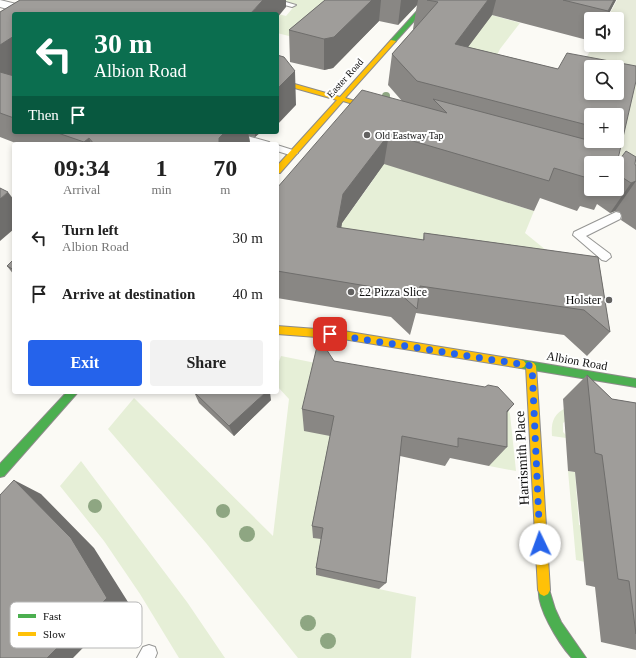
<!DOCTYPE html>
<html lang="en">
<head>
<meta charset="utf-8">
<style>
  :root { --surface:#fff; --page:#f2f2f2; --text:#222; --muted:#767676; --accent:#2563eb }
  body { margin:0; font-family:"Times New Roman",serif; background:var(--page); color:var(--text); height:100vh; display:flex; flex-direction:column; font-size:15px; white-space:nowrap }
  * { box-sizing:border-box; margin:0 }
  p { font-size:13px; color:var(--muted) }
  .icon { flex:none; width:22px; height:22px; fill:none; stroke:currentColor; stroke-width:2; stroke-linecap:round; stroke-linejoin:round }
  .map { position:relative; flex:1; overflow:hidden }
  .sheet { position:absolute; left:12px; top:142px; width:267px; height:252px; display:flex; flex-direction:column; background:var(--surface); border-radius:4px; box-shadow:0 2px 6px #0003 }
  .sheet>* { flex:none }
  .banner { position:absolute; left:12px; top:12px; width:267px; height:122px; border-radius:4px; box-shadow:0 2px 6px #0003; background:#0b6e4f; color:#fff; overflow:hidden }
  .tools { position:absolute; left:584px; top:12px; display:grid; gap:8px }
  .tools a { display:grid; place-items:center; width:40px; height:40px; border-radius:4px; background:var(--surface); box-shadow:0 2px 6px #0003; font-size:20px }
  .pin { position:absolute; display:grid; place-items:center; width:34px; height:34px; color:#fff; margin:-17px; border-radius:8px; box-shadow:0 2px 6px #0006 }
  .me { position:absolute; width:44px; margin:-22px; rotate:357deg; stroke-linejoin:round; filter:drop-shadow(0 0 3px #0008) }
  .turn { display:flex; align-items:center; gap:14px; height:84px; padding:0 16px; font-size:18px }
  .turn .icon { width:52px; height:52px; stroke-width:2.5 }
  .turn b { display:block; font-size:28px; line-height:34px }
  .then { display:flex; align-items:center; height:38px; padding:0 16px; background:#0003; gap:8px; font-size:15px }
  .eta { display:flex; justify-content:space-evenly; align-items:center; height:68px; text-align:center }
  .eta b { font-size:24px; font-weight:700; line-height:28px }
  .cta { display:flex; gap:8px; margin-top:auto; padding:8px 16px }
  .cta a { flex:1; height:46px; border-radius:4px; background:var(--accent); color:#fff; font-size:16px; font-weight:700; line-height:46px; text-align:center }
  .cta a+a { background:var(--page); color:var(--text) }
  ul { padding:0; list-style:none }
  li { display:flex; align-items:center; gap:12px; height:56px; padding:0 16px }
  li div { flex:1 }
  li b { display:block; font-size:15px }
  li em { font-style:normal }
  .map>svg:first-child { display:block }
</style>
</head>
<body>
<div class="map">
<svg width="636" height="658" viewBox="0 0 636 658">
  <rect width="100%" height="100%" fill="#fbfaf5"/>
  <!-- green -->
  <path fill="#e6efd7" d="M224 0 286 16 296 4 277 0H358L313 42 277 33V14Z
    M492 15 520 23 500 49 490 70 591 115 447 69Z
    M383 163 534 211 525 233 590 286 308 270 371 183Z
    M281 356 489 398 508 409 510 414 516 471 489 466V432L332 436 322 540 379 589 416 597 411 658H298L206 543 108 429 134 398 273 536 289 399 277 386V367Z
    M566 408 572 416 563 423V432L566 435V438L552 436C551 423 553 414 566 408Z
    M81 461 187 602 225 658H179L140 594 104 541 60 486Z
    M568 471 575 472 579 525 590 527 594 564 576 560Z"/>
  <!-- cemetery -->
  <path fill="#e7ebda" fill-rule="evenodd" d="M617 0H636V188L622 163 620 154 626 122 572 85 593 45H617V19H607ZM591 67H617V93H591Z"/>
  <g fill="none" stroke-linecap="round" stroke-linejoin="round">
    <defs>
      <path id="lane" d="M266 0H279L296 5 292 7Z
        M233 132 269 142 271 144H255L230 137 228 135Z
        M277 145 296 151 298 153 293 156 277 151Z
        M616 212 620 213 621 216 620 219 586 236 610 254 611 257 606 261 602 260 573 235 574 232Z
        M149 645 155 647 157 653 155 658H137L143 647Z"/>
      <path id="street" d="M0 0 45 11 47 14H25L0 7Z"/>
      <path id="fast" d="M427 0H433L395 42H391V40Z
        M521 360 636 379V387L521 368 518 367 516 364 518 361Z
        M67 392H78L4 476 0 477V464Z
        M544 584 548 586 555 609 561 622 586 658H572C560 645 533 603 540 586Z"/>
      <path id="slow" d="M391 40 396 41 345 98 382 109V111L380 112 343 101 280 173H277V166L337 100 277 83V79L340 97Z
        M277 326 343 331 521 360 524 361 526 364 524 367 521 368 343 339 277 334Z
        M531 362 534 363 536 366 550 590 548 594 544 596 540 594 538 590 526 366 528 363Z"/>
    </defs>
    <!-- lane casing -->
    <use href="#lane" stroke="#959593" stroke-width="2"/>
    <!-- street casing -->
    <use href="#street" stroke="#959593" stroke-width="2"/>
    <!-- fast casing -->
    <use href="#fast" stroke="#8c8b89" stroke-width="2"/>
    <!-- slow casing -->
    <use href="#slow" stroke="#8c8b89" stroke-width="2"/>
    <!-- lane -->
    <use href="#lane" fill="#fefefe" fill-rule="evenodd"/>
    <!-- street -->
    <use href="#street" fill="#fefefe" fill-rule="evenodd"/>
    <!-- fast -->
    <use href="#fast" fill="#4caf50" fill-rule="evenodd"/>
    <!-- slow -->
    <use href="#slow" fill="#ffc107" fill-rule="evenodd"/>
  </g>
  <!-- trees -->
  <g fill="#8ea682">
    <circle cx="386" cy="96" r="4"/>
    <circle cx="95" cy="506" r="7"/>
    <circle cx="223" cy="511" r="7"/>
    <circle cx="247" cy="534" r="8"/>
    <circle cx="308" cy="623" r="8"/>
    <circle cx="328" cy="641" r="8"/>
  </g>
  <!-- wall -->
  <path fill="#898784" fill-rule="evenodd" d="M20 0H286V7L14 14V132H261L255 137 249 136 250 143 249 144H18L0 137V12Z
    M325 0H616L606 19H591V41L492 15 468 47 558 69 636 66 618 159 635 164 636 166V230L621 220 622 216 620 212 615 211 610 213 597 204 594 210 580 206 577 211 540 198 534 211 384 164 342 223 341 228 423 240 424 233 598 257 610 332 587 356 564 335 416 313 410 335 391 317 277 298V188L402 101 388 85 392 54 414 29H413L417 5 398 25 379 21 333 68 324 70 290 62 289 30ZM591 115H617V141H591ZM591 163H617V189H591Z
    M14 259V275L7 266Z
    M587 375 612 399 636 403V650L601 642 595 587 586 585 575 472 568 471 563 399Z
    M194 392 271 400 234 436 199 403Z
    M302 409 507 413V447L489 466 450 458 445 466 400 456 386 583 379 589 316 575V568L321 539 313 538 312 526 330 436 304 431Z"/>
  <!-- shaded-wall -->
  <path fill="#6f6e6c" d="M263 0H286V7L277 18V14H250Z
    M372 0H381L379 21 333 68 324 70V39Z
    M401 0H418L417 5 398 25Z
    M488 0H496L492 15 447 75 455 44Z
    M614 0H616L606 19H604Z
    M14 36V79L0 89V45Z
    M295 71 296 105 277 125V89Z
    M225 132H248L250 143 249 144H219V138Z
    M255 132H261L255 137Z
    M389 134 384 164 342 223 336 256 337 227 343 194Z
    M89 138 91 144H85L84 142Z
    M636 181 615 211 610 213 631 183Z
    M8 192 14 200V229L0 241V199Z
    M266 392H270L271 400 234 436 229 426Z
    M514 404 496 426 507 411Z
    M14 480 41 494 94 548 128 602 73 658H47Z"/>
  <!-- building -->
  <path fill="#9f9d9a" stroke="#6f6e6c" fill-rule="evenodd" d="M20 0H263L250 14H14V36L0 45V12Z
    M325 0H372L334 37 324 39 289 30Z
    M427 0H488L455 44 558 69 567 53 636 66V81L618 159H620L626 151 636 157 635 164 636 166V181L631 183 617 174V163H591V179L554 168 549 181 389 134 343 194 337 227 424 240V233L598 257 610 332 584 310 420 286 417 309 397 291 277 271V188L362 90 447 113 433 99 610 146V141H617V115H591V126L417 81 392 54 438 2ZM591 67H617V93H591Z
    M563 0H614L608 11Z
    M277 55 284 57 295 71 277 89Z
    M0 72 14 76V118L0 113Z
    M55 132H225L219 138V144H94L89 138 84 142Z
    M0 188 8 192 0 199Z
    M14 259V270L7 266Z
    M319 338 334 361 485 387 488 385 498 387 514 404 507 411V447L458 438V447L402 436 386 583 316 568 323 528 312 526 334 416 302 409Z
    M587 375 612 399 636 403V634L629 581 618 579 602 455 595 453Z
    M194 392H266L229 426Z
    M14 480 71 538 107 598 47 658H0V495Z"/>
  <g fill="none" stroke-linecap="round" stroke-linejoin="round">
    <!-- route -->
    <path stroke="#2563eb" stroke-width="7" stroke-dasharray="0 12.6" d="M330 334 532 366 540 544"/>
  </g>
  <!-- markers -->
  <g fill="#626160" stroke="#fff" stroke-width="1.5">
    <circle cx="367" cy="135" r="4"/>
    <circle cx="351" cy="292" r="4"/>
    <circle cx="609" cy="300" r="4"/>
  </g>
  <g text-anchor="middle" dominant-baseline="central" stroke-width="4" stroke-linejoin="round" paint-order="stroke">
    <!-- far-street labels -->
    <g font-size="10" fill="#0f0f0f" stroke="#fff">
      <text transform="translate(345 78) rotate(-48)">Easter Road</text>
    </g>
    <!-- far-poi labels -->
    <g font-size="10" fill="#0f0f0f" stroke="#fff" text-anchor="start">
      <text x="375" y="135">Old Eastway Tap</text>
    </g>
    <!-- poi labels -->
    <g font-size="12" fill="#0f0f0f" stroke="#fff" text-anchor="start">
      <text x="359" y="292">£2 Pizza Slice</text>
      <text x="601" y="300" text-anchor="end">Holster</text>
    </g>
    <!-- street labels -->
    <g font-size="12" fill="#0f0f0f" stroke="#fff">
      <text transform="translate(577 361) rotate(10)">Albion Road</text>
    </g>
    <!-- near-street labels -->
    <g font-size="14" fill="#0f0f0f" stroke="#fff">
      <text transform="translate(522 458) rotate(-93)">Harrismith Place</text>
    </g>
  </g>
  <!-- legend -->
  <rect x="10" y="602" width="132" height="46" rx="6" fill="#fff" stroke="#b7b7b7" stroke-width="1"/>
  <rect x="18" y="614" width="18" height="4" fill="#4caf50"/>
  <rect x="18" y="632" width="18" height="4" fill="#ffc107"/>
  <g font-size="11" fill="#0f0f0f">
    <text x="43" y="620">Fast</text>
    <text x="43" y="638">Slow</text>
  </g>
</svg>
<div class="tools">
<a><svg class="icon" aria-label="sound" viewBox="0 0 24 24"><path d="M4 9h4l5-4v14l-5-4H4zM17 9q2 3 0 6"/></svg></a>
<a><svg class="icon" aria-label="search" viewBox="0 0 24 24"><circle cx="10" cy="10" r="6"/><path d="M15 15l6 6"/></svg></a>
<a>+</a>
<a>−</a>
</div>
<div class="pin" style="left:330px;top:334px;background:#d93025"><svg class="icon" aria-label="arrive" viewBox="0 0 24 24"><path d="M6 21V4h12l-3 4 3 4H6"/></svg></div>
<svg class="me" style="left:540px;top:544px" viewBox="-20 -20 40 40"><circle r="19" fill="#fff"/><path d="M0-13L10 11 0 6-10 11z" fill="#2563eb"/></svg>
<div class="banner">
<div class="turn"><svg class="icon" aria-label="left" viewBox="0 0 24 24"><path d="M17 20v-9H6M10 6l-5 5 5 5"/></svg><div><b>30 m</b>Albion Road</div></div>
<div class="then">Then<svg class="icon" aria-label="arrive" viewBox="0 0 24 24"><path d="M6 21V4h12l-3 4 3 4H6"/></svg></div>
</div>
<section class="sheet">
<div class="eta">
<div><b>09:34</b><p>Arrival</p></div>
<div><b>1</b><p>min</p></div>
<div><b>70</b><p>m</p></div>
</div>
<ul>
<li><svg class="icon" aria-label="left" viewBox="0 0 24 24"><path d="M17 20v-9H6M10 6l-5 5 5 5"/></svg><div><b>Turn left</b><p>Albion Road</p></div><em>30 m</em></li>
<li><svg class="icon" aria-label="arrive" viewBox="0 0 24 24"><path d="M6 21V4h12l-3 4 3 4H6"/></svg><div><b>Arrive at destination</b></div><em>40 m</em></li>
</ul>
<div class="cta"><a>Exit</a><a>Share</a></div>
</section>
</div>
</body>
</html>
